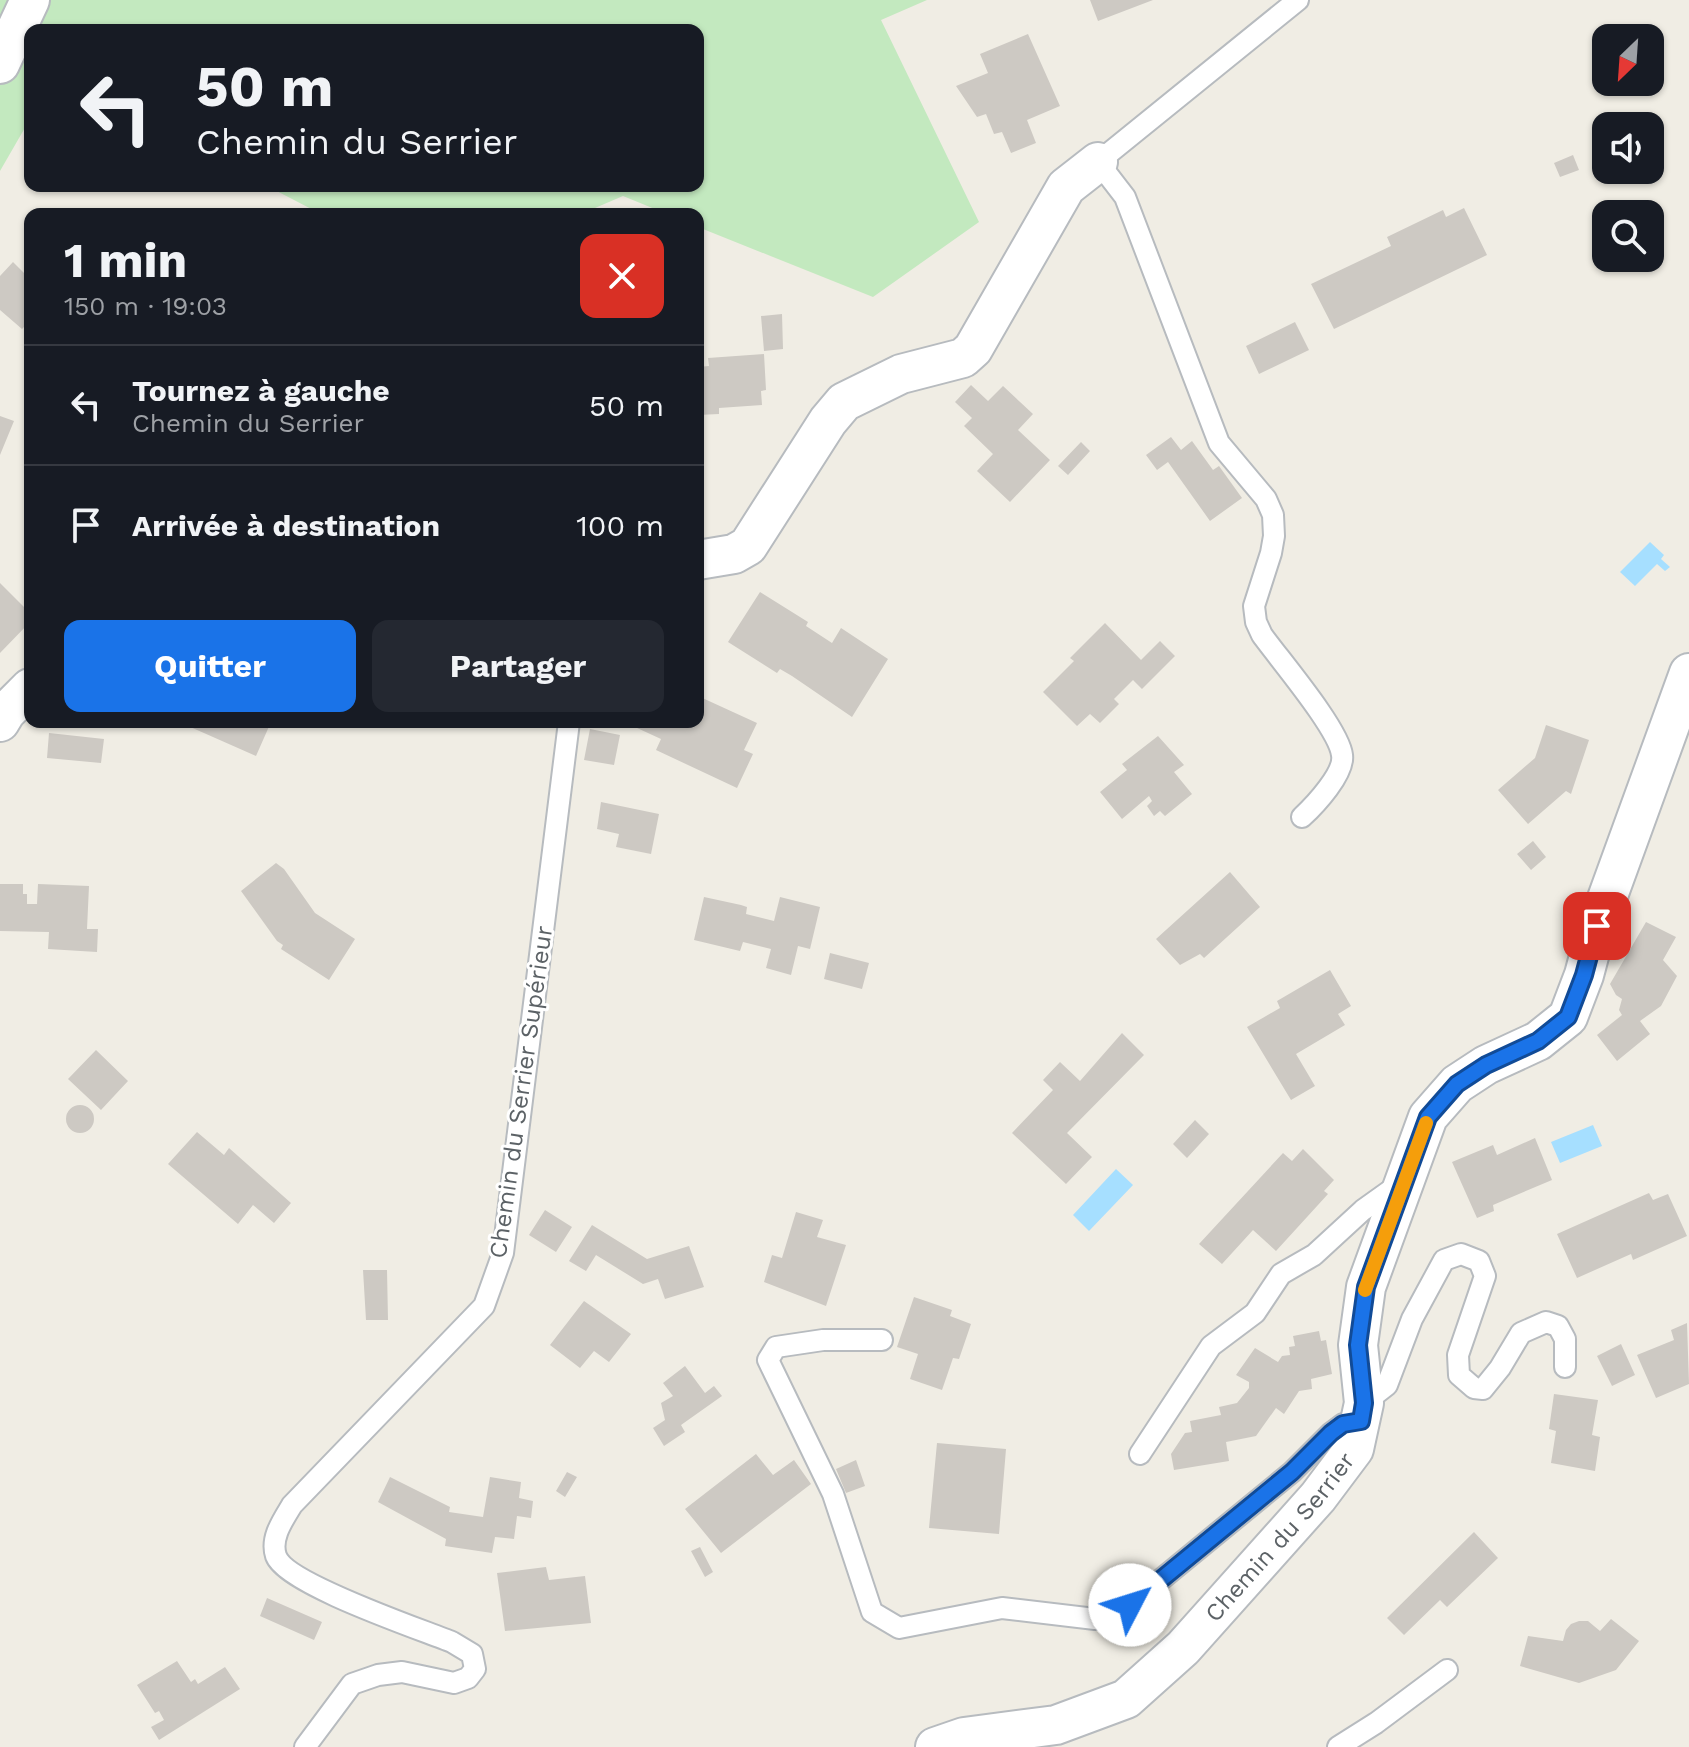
<!DOCTYPE html>
<html lang="fr">
<head>
<meta charset="utf-8">
<style>
  :root { --surface:#171b24; --page:#242831; --text:#f1f3f6; --muted:#9ea1a6; --line:#363941; --accent:#1a73e8 }
  body { margin:0; font-family:"Work Sans",sans-serif; background:var(--page); color:var(--text); height:100vh; display:flex; flex-direction:column; font-size:30px; white-space:nowrap }
  * { box-sizing:border-box; margin:0 }
  p { font-size:26px; color:var(--muted) }
  .icon { flex:none; width:44px; height:44px; fill:none; stroke:currentColor; stroke-width:2; stroke-linecap:round; stroke-linejoin:round }
  .map { position:relative; flex:1; overflow:hidden }
  .panel { position:absolute; left:24px; top:208px; width:680px; height:520px; display:flex; flex-direction:column; background:var(--surface); border-radius:16px; box-shadow:0 2px 6px #0004 }
  .panel>* { flex:none }
  .banner { position:absolute; left:24px; top:24px; width:680px; height:168px; border-radius:16px; box-shadow:0 2px 6px #0004; background:#171b24; color:var(--text); overflow:hidden }
  .needle { width:52px; rotate:205deg }
  .tools { position:absolute; left:1592px; top:24px; display:grid; gap:16px }
  .tools a { display:grid; place-items:center; width:72px; height:72px; border-radius:16px; background:var(--surface); box-shadow:0 2px 6px #0004; font-size:40px }
  .pin { position:absolute; display:grid; place-items:center; width:68px; height:68px; color:#fff; margin:-34px; border-radius:16px; box-shadow:0 4px 12px #0006 }
  .me { position:absolute; width:88px; margin:-44px; rotate:50deg; stroke-linejoin:round; filter:drop-shadow(0 0 6px #0008) }
  .turn { display:flex; align-items:center; gap:28px; height:168px; padding:0 40px; font-size:36px }
  .turn .icon { width:104px; height:104px; stroke-width:2.5 }
  .turn b { display:block; font-size:56px; line-height:68px }
  .round { display:grid; place-items:center; flex:none; width:84px; height:84px; border-radius:16px; background:var(--page) }
  .headline { display:flex; align-items:center; justify-content:space-between; height:136px; padding:0 40px }
  h1 { font-size:48px; font-weight:700; line-height:60px }
  .cta { display:flex; gap:16px; margin-top:auto; padding:16px 40px }
  .cta a { flex:1; height:92px; border-radius:16px; background:var(--accent); color:#fff; font-size:32px; font-weight:700; line-height:92px; text-align:center }
  .cta a+a { background:var(--page); color:var(--text) }
  ul { padding:0; list-style:none }
  li { display:flex; align-items:center; gap:24px; height:120px; padding:0 40px; border-top:2px solid var(--line) }
  li div { flex:1 }
  li b { display:block; font-size:30px }
  li em { font-style:normal }
  .map>svg:first-child { display:block }
</style>
</head>
<body>
<div class="map">
<svg width="1689" height="1747" viewBox="0 0 1689 1747">
  <rect width="100%" height="100%" fill="#f0ede4"/>
  <!-- green -->
  <path fill="#c3e9bf" d="M0 0H927L881 20 979 222 873 297 698 227V214H667L623 196 581 214H321L267 186H698V30H30V119L0 171Z"/>
  <!-- water -->
  <path fill="#a6dfff" d="M1650 542 1664 555 1661 559 1670 567 1665 571 1657 564 1635 586 1620 572Z
    M1593 1125 1602 1146 1560 1163 1551 1142Z
    M1116 1169 1133 1185 1089 1231 1073 1215Z"/>
  <!-- building -->
  <path fill="#cdc9c3" d="M1090 0H1153L1098 21Z
    M1028 34 1060 106 1027 120 1036 143 1011 153 1002 132 994 134 986 114 977 117 956 86 988 73 980 54Z
    M1573 155 1579 170 1560 177 1554 163Z
    M1464 208 1487 255 1334 329 1311 284 1391 246 1387 237 1443 210 1446 217Z
    M13 262 30 279V329L26 325 22 329 0 310V276Z
    M782 314 783 349 764 351 761 316Z
    M1295 322 1309 350 1259 374 1246 346Z
    M764 354 766 390 761 391 762 405 719 408V414L698 415V367L709 366 708 358Z
    M971 385 988 401 1003 386 1033 414 1018 430 1050 460 1010 502 977 471 993 454 964 426 972 418 955 402Z
    M0 416 14 421 0 455Z
    M1171 437 1181 450 1192 441 1213 470 1219 466 1242 498 1210 521 1168 462 1157 470 1146 455Z
    M1081 442 1090 451 1068 475 1058 466Z
    M0 583 30 613V622L0 653Z
    M760 592 808 622 806 626 832 643 841 628 888 659 852 717 792 676 780 669 777 673 728 642Z
    M1105 623 1141 660 1160 641 1175 656 1142 689 1133 680 1114 699 1119 704 1100 723 1090 714 1077 726 1043 692 1074 661 1070 658Z
    M698 696 757 723 744 750 753 754 737 788 656 750 661 739 624 722H698Z
    M179 722H271L256 756Z
    M1546 725 1589 740 1571 794 1566 791 1528 824 1498 790 1535 758Z
    M590 729 620 735 614 765 584 760Z
    M49 733 104 739 101 763 47 758Z
    M1158 736 1184 765 1174 772 1192 794 1165 816 1160 811 1154 816 1147 806 1152 801 1149 796 1122 819 1100 792 1127 770 1122 764Z
    M601 802 659 814 651 854 616 847 619 834 597 829Z
    M1533 841 1546 857 1531 870 1517 854Z
    M276 863 284 869 315 913 355 939 329 980 281 949 283 945 277 941 241 891Z
    M1230 872 1260 907 1204 958 1200 954 1180 965 1156 939Z
    M0 884H23V894H27V904H37L38 884 89 886 87 929H98L97 952 48 949 49 932 0 931Z
    M704 897 741 905 747 907 746 914 774 921 780 897 820 907 810 949 798 946 791 975 766 968 771 949 743 942 740 951 694 940Z
    M1646 922 1676 937 1663 960 1677 976 1661 1006 1640 1021 1650 1034 1617 1061 1597 1035 1622 1015 1619 1010 1622 999 1616 995 1610 984Z
    M830 953 869 963 862 989 824 979Z
    M1330 970 1351 1006 1338 1014 1345 1025 1296 1054 1315 1086 1291 1100 1247 1027 1280 1008 1277 1001Z
    M1122 1033 1144 1055 1067 1133 1092 1157 1066 1184 1012 1133 1053 1090 1043 1080 1060 1062 1080 1081Z
    M96 1050 128 1081 101 1110 68 1079Z
    M66 1119a14 14 0 1 1 28 0a14 14 0 1 1-28 0Z
    M1195 1120 1209 1134 1187 1158 1173 1144Z
    M197 1132 224 1155 229 1148 291 1203 274 1223 253 1205 238 1224 168 1164Z
    M1535 1138 1552 1180 1493 1205 1494 1211 1477 1218 1452 1162 1493 1145 1497 1155Z
    M1303 1149 1334 1180 1324 1191 1328 1194 1276 1251 1253 1230 1222 1264 1199 1244 1283 1153 1292 1161Z
    M1649 1193 1653 1200 1668 1194 1687 1236 1633 1260 1631 1254 1577 1278 1557 1234Z
    M545 1210 572 1227 556 1252 529 1235Z
    M796 1212 823 1220 817 1237 846 1245 826 1306 764 1282 772 1255 782 1258Z
    M592 1225 647 1259 689 1246 704 1287 665 1299 658 1279 643 1284 596 1255 586 1271 569 1261Z
    M363 1270H387L388 1320H366Z
    M914 1297 952 1310 950 1316 971 1324 959 1359 953 1358 942 1390 910 1379 918 1354 897 1347Z
    M584 1301 631 1334 609 1362 594 1351 580 1368 550 1345Z
    M1687 1323 1689 1384 1656 1398 1637 1355 1674 1340 1671 1330Z
    M1319 1331 1321 1341 1326 1340 1332 1374 1311 1379 1312 1389 1299 1391 1284 1414 1276 1408 1256 1436 1226 1442 1229 1461 1174 1470 1171 1454 1185 1433 1192 1432 1190 1421 1221 1415 1219 1407 1237 1403 1249 1388V1382L1236 1375 1255 1348 1278 1362 1282 1356 1290 1355 1289 1347 1295 1346 1293 1336Z
    M1621 1344 1635 1375 1612 1386 1597 1356Z
    M685 1366 705 1393 714 1386 722 1396 681 1425 685 1432 664 1446 653 1428 665 1420 661 1403 673 1396 663 1383Z
    M1554 1394 1598 1400 1592 1435 1600 1437 1595 1471 1551 1463 1556 1431 1549 1429Z
    M937 1443 1006 1449 999 1534 929 1528Z
    M756 1454 773 1475 794 1460 811 1484 721 1553 685 1509Z
    M856 1460 865 1486 846 1493 836 1469Z
    M567 1472 577 1477 565 1497 556 1491Z
    M390 1477 450 1507 449 1512 483 1517 490 1477 521 1482 519 1498 533 1501 531 1518 517 1516 514 1539 495 1537 492 1553 445 1546 446 1539 378 1502Z
    M1474 1532 1498 1558 1447 1607 1440 1600 1404 1635 1387 1618Z
    M700 1547 713 1572 705 1577 691 1551Z
    M546 1567 549 1580 585 1576 591 1623 505 1631 497 1573Z
    M267 1598 322 1622 314 1640 260 1616Z
    M1611 1619 1639 1641 1616 1670 1579 1683 1520 1666 1528 1636 1563 1641 1566 1630 1571 1624 1579 1621H1588L1600 1631Z
    M177 1661 191 1682 195 1679 198 1684 225 1667 240 1689 159 1740 151 1727 164 1720 159 1711 155 1713 137 1685Z"/>
  <g fill="none" stroke-linecap="round" stroke-linejoin="round">
    <defs>
      <path id="service" d="M1298 0 1098 162 1125 197 1219 443 1266 499 1273 515 1274 536 1271 553 1254 606 1256 622 1262 635C1280 660 1339 729 1342 755 1345 773 1315 805 1302 817
        M882 1340H823L776 1347 768 1360 833 1494 872 1612 899 1628 1002 1608 1095 1619 1130 1605 1292 1472 1331 1433 1343 1424 1361 1421
        M1364 1403 1387 1385 1412 1319 1444 1260 1461 1254 1479 1261 1485 1276 1458 1355 1459 1375 1474 1388 1483 1389 1500 1368 1521 1333 1546 1322 1558 1326 1565 1339V1367
        M1140 1454 1211 1346 1255 1313 1281 1274 1314 1255 1363 1210 1398 1185
        M305 1747 352 1684 378 1675 402 1672 454 1683 468 1678 475 1669 472 1654 452 1642C420 1629 286 1584 276 1556 270 1538 283 1520 292 1505L484 1306 503 1253 569 722
        M1338 1747 1376 1723 1447 1670"/>
      <g id="minor">
        <path d="M0 64 30 0"/>
        <path d="M698 560 734 554 748 546 828 421 844 402 901 374 963 358 973 349 1066 187 1098 162"/>
        <path d="M0 722 6 712 30 688"/>
        <path id="s1" d="M935 1747 964 1737 1056 1725 1126 1699 1183 1648 1318 1497 1354 1449 1364 1403 1358 1345 1366 1287 1428 1117 1457 1084 1486 1065 1538 1041 1568 1017 1584 975 1597 926 1689 673"/>
      </g>
    </defs>
    <!-- service casing -->
    <use href="#service" stroke="#b7bbbf" stroke-width="24"/>
    <!-- minor casing -->
    <use href="#minor" stroke="#b7bbbf" stroke-width="42"/>
    <!-- service -->
    <use href="#service" stroke="#fff" stroke-width="20"/>
    <!-- minor -->
    <use href="#minor" stroke="#fff" stroke-width="38"/>
  </g>
  <g fill="none" stroke-linecap="round" stroke-linejoin="round">
    <defs>
      <path id="route" d="M1130 1605 1292 1472 1331 1433 1343 1424 1361 1421 1364 1403 1358 1345 1366 1287 1428 1117 1457 1084 1486 1065 1538 1041 1568 1017 1584 975 1597 926"/>
    </defs>
    <!-- route casing -->
    <use href="#route" stroke="#114b97" stroke-width="20"/>
    <!-- route -->
    <use href="#route" stroke="#1a73e8" stroke-width="14"/>
    <!-- slow -->
    <path stroke="#f59e0b" stroke-width="14" d="M1365 1290 1426 1123"/>
  </g>
  <g text-anchor="middle" dominant-baseline="central" stroke-width="6" stroke-linejoin="round" paint-order="stroke">
    <!-- street labels -->
    <g font-size="24" fill="#5c6266" stroke="#fff">
      <text transform="translate(521 1092) rotate(-82)">Chemin du Serrier Supérieur</text>
      <text stroke="none"><textPath href="#s1" startOffset="422">Chemin du Serrier</textPath></text>
    </g>
  </g>
</svg>
<div class="tools">
<a><svg class="needle" viewBox="-14 -14 28 28"><path d="M0-13l5 13h-10z" fill="#e53935"/><path d="M0 13l5-13h-10z" fill="#9ea1a6"/></svg></a>
<a><svg class="icon" aria-label="sound" viewBox="0 0 24 24"><path d="M4 9h4l5-4v14l-5-4H4zM17 9q2 3 0 6"/></svg></a>
<a><svg class="icon" aria-label="search" viewBox="0 0 24 24"><circle cx="10" cy="10" r="6"/><path d="M15 15l6 6"/></svg></a>
</div>
<div class="pin" style="left:1597px;top:926px;background:#d93025"><svg class="icon" aria-label="arrive" viewBox="0 0 24 24"><path d="M6 21V4h12l-3 4 3 4H6"/></svg></div>
<svg class="me" style="left:1130px;top:1605px" viewBox="-20 -20 40 40"><circle r="19" fill="#fff"/><path d="M0-13L10 11 0 6-10 11z" fill="#1a73e8"/></svg>
<div class="banner">
<div class="turn"><svg class="icon" aria-label="left" viewBox="0 0 24 24"><path d="M17 20v-9H6M10 6l-5 5 5 5"/></svg><div><b>50 m</b>Chemin du Serrier</div></div>
</div>
<section class="panel">
<div class="headline"><div><h1>1 min</h1><p>150 m · 19:03</p></div><a class="round" style="background:#d93025;color:#fff"><svg class="icon" aria-label="close" viewBox="0 0 24 24"><path d="M6 6l12 12M18 6L6 18"/></svg></a></div>
<ul>
<li><svg class="icon" aria-label="left" viewBox="0 0 24 24"><path d="M17 20v-9H6M10 6l-5 5 5 5"/></svg><div><b>Tournez à gauche</b><p>Chemin du Serrier</p></div><em>50 m</em></li>
<li><svg class="icon" aria-label="arrive" viewBox="0 0 24 24"><path d="M6 21V4h12l-3 4 3 4H6"/></svg><div><b>Arrivée à destination</b></div><em>100 m</em></li>
</ul>
<div class="cta"><a>Quitter</a><a>Partager</a></div>
</section>
</div>
</body>
</html>
